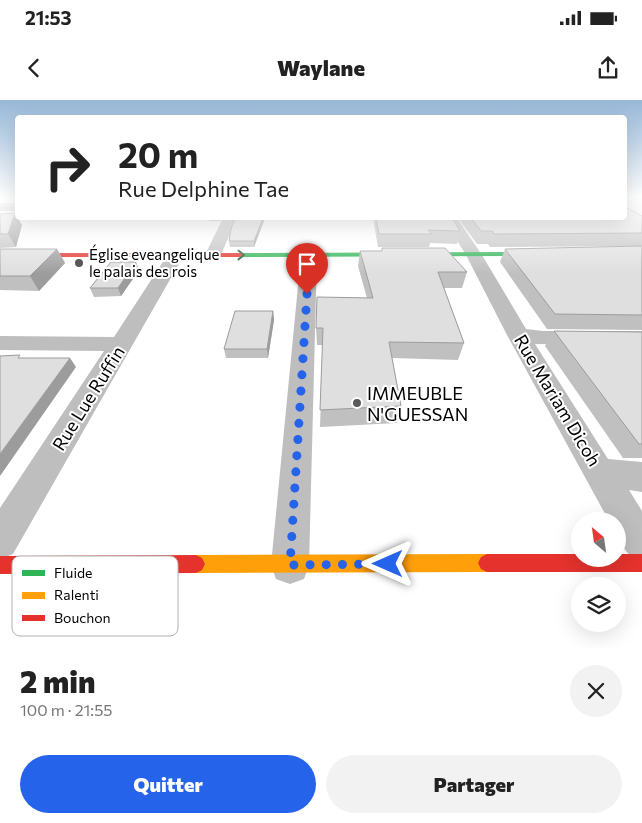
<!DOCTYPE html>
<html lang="fr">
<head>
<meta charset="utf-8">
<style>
  :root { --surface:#fff; --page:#f2f2f2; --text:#222; --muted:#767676; --accent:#2563eb }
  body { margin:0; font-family:Commissioner,sans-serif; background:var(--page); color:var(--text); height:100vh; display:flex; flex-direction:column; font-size:19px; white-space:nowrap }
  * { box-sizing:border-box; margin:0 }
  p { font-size:16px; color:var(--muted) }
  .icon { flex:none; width:28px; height:28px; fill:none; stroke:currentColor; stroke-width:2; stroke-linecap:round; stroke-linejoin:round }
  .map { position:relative; height:548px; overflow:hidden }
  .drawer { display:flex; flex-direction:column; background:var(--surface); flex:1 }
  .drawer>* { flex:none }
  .banner { position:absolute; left:15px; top:15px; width:612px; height:105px; border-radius:5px; box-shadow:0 5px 20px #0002; background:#fff; color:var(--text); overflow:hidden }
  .needle { width:32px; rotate:331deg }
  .fabs { position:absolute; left:571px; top:412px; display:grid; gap:10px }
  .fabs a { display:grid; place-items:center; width:55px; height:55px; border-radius:50%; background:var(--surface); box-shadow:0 5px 20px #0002; font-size:25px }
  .pin { position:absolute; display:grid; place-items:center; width:42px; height:42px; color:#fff; margin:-51px -21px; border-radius:50% 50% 50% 0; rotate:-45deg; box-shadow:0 0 5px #0007 }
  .pin .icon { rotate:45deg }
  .me { position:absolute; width:55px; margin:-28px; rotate:270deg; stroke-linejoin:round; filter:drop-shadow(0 0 4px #0008) }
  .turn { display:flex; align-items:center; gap:18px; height:105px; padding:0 20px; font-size:22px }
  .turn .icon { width:65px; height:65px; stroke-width:2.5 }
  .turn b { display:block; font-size:35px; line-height:42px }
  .round { display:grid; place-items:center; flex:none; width:52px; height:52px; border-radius:26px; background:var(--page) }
  .overview { display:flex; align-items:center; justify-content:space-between; height:85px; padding:0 20px }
  h1 { font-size:30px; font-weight:800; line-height:38px }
  .action { display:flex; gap:10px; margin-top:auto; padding:10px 20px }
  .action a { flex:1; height:58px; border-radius:30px; background:var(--accent); color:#fff; font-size:20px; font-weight:800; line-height:58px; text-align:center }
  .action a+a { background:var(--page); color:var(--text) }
  .status { display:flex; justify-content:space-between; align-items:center; height:35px; padding:0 25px; background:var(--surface); direction:ltr }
  .status svg { height:14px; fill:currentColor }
  header { display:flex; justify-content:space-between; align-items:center; height:65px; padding:0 20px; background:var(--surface); font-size:22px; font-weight:800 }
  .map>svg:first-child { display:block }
</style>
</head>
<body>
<div class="status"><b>21:53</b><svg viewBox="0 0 49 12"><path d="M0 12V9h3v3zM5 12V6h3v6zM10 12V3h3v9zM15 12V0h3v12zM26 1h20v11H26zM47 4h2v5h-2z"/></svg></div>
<header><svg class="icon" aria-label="back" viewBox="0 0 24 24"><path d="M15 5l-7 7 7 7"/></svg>Waylane<svg class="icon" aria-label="share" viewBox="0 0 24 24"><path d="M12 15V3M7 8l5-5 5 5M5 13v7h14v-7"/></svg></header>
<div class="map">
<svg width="642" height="548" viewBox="0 0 642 548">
  <rect width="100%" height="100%" fill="#fff"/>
  <!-- green -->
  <path fill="#ececec" d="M625 97H642V121L625 110Z"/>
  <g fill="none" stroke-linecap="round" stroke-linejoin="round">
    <!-- street -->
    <path fill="#bebebe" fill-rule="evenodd" d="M0 103H18V111H0Z
      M223 118H237L219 159H207L205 155Z
      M443 118H457L482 155 526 229 543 231H642V245L535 244 608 359 642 362V392L629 390 642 411V462C623 454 618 442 618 421H609L507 235 466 155Z
      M176 150 182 151 184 155 13 454 0 459V408L104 251 0 250V236L114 237 170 151Z
      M309 150 315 151 317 155 309 465 304 479 290 484 276 479 271 465 301 155 303 151Z"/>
    <!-- fast -->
    <path fill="#30b455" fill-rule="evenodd" d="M541 152H544V156L241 157 237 155 241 153Z"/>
    <!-- slow -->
    <path fill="#ff9f0a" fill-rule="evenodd" d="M487 454 493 457 496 463 493 469 487 472 196 473 190 470 187 464 190 458 196 455Z"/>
    <!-- jam -->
    <path fill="#e5322d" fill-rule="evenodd" d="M0 153H241L245 155 241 157H0Z
      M487 454H580V459H618V454H642V472H487L481 469 478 463 481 457Z
      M196 455 202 458 205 464 202 470 196 473 0 474V456Z"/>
  </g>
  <!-- wall -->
  <path fill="#c0c0c0" d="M627 108 642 116V230L547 229 500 162 505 149 638 146 490 147 488 144H477L458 118H625Z
    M0 114 22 125 16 147 0 148Z
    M209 118H222L220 121H209Z
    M235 118H265L254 147H230L229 141Z
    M373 118H452L460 131 457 144 430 143 429 147H378Z
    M382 148 467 172 462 188H444L464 243 458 260 392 258 401 306 397 323 320 327 323 245H317L316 228 367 198 358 166 360 151H382Z
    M0 149H57L65 163 39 191 0 190Z
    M139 170 121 196 94 197 90 188Z
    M273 211 274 220 268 258H226L224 249Z
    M554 231 642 232V358H623L545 246Z"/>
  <!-- shaded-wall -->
  <path fill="#9c9c9c" d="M15 113 22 125 16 147 8 134Z
    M263 118H265L254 147V141Z
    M57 149 65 163 39 191 30 176Z
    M136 162 139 170 121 196 118 188Z
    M273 211 274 220 268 258 267 249Z
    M70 258 76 267 0 376V354Z"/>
  <!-- building -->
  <path fill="#dfdfdf" stroke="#9c9c9c" d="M625 104 626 105 627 108 642 116V133L494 134 493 131H481L471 118H625Z
    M15 113 8 134H0V114Z
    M235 118H263L254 141H229L231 129Z
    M376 118H452L460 131 428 130 432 134H379Z
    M642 146V215L555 214 505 149Z
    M382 148H445L467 172H438L464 243 389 242 401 306 320 310 323 228H316L317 197 373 198 360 151H382Z
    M0 149H57L30 176H0Z
    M111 162H136L118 188H90Z
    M235 211H273L267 249H224Z
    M554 231 642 232V344H639Z
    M20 255 18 258H70L0 354V256Z"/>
  <!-- one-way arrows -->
  <defs><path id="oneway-chevron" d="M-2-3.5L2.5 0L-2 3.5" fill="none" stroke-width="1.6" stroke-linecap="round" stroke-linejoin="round" transform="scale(1.25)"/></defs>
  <use stroke="#1a632f" href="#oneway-chevron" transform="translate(241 155)"/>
  <!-- sky -->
  <linearGradient id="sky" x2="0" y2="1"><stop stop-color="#97b8d8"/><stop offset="0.56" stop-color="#fff"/><stop offset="1" stop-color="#fff" stop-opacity="0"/></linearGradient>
  <rect width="642" height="174" fill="url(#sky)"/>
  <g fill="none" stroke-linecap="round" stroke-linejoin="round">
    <!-- route -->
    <path stroke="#2563eb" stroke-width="9" stroke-dasharray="0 16.2" d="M307 194 290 465 388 464"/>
  </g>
  <!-- markers -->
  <g fill="#595959" stroke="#fff" stroke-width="2">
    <circle cx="79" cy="163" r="5"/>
    <circle cx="357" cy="303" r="5"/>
  </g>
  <g text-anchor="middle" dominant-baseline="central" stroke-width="4" stroke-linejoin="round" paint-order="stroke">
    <!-- far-poi labels -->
    <g font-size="15" fill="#000" stroke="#fff" text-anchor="start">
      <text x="89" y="154">Église eveangelique<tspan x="89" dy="17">le palais des rois</tspan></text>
    </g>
    <!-- poi labels -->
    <g font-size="18" fill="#000" stroke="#fff" text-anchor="start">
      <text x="367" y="293">IMMEUBLE<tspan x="367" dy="21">N'GUESSAN</tspan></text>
    </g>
    <!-- street labels -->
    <g font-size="18" fill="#000" stroke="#fff">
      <text transform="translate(88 298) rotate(-58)">Rue Lue Ruffin</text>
      <text transform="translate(558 300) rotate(59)">Rue Mariam Dicoh</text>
    </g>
  </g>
  <!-- legend -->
  <rect x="12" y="456" width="166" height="80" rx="8" fill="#fff" stroke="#b2b2b2" stroke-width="1"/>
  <rect x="22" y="470" width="23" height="6" fill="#30b455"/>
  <rect x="22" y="492" width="23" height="7" fill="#ff9f0a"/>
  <rect x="22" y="515" width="23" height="6" fill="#e5322d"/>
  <g font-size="14" fill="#000">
    <text x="54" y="478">Fluide</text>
    <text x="54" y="500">Ralenti</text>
    <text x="54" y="523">Bouchon</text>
  </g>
</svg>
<div class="fabs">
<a><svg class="needle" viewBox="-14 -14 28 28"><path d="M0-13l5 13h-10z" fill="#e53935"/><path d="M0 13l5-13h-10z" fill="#767676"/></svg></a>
<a><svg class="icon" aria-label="layers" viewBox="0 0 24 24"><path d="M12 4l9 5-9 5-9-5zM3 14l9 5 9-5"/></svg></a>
</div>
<div class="pin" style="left:307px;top:194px;background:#d93025"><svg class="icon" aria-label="arrive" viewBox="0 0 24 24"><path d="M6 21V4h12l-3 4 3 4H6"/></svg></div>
<svg class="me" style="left:388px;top:464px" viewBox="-20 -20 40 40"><path d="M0-17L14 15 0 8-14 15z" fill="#2563eb" stroke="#fff" stroke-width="4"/></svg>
<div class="banner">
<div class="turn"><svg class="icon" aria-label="right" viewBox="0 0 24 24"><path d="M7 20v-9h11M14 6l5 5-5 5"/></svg><div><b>20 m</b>Rue Delphine Tae</div></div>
</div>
</div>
<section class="drawer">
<div class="overview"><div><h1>2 min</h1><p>100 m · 21:55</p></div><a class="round"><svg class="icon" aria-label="close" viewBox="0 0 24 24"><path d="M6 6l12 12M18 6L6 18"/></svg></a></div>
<div class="action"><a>Quitter</a><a>Partager</a></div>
</section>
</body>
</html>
